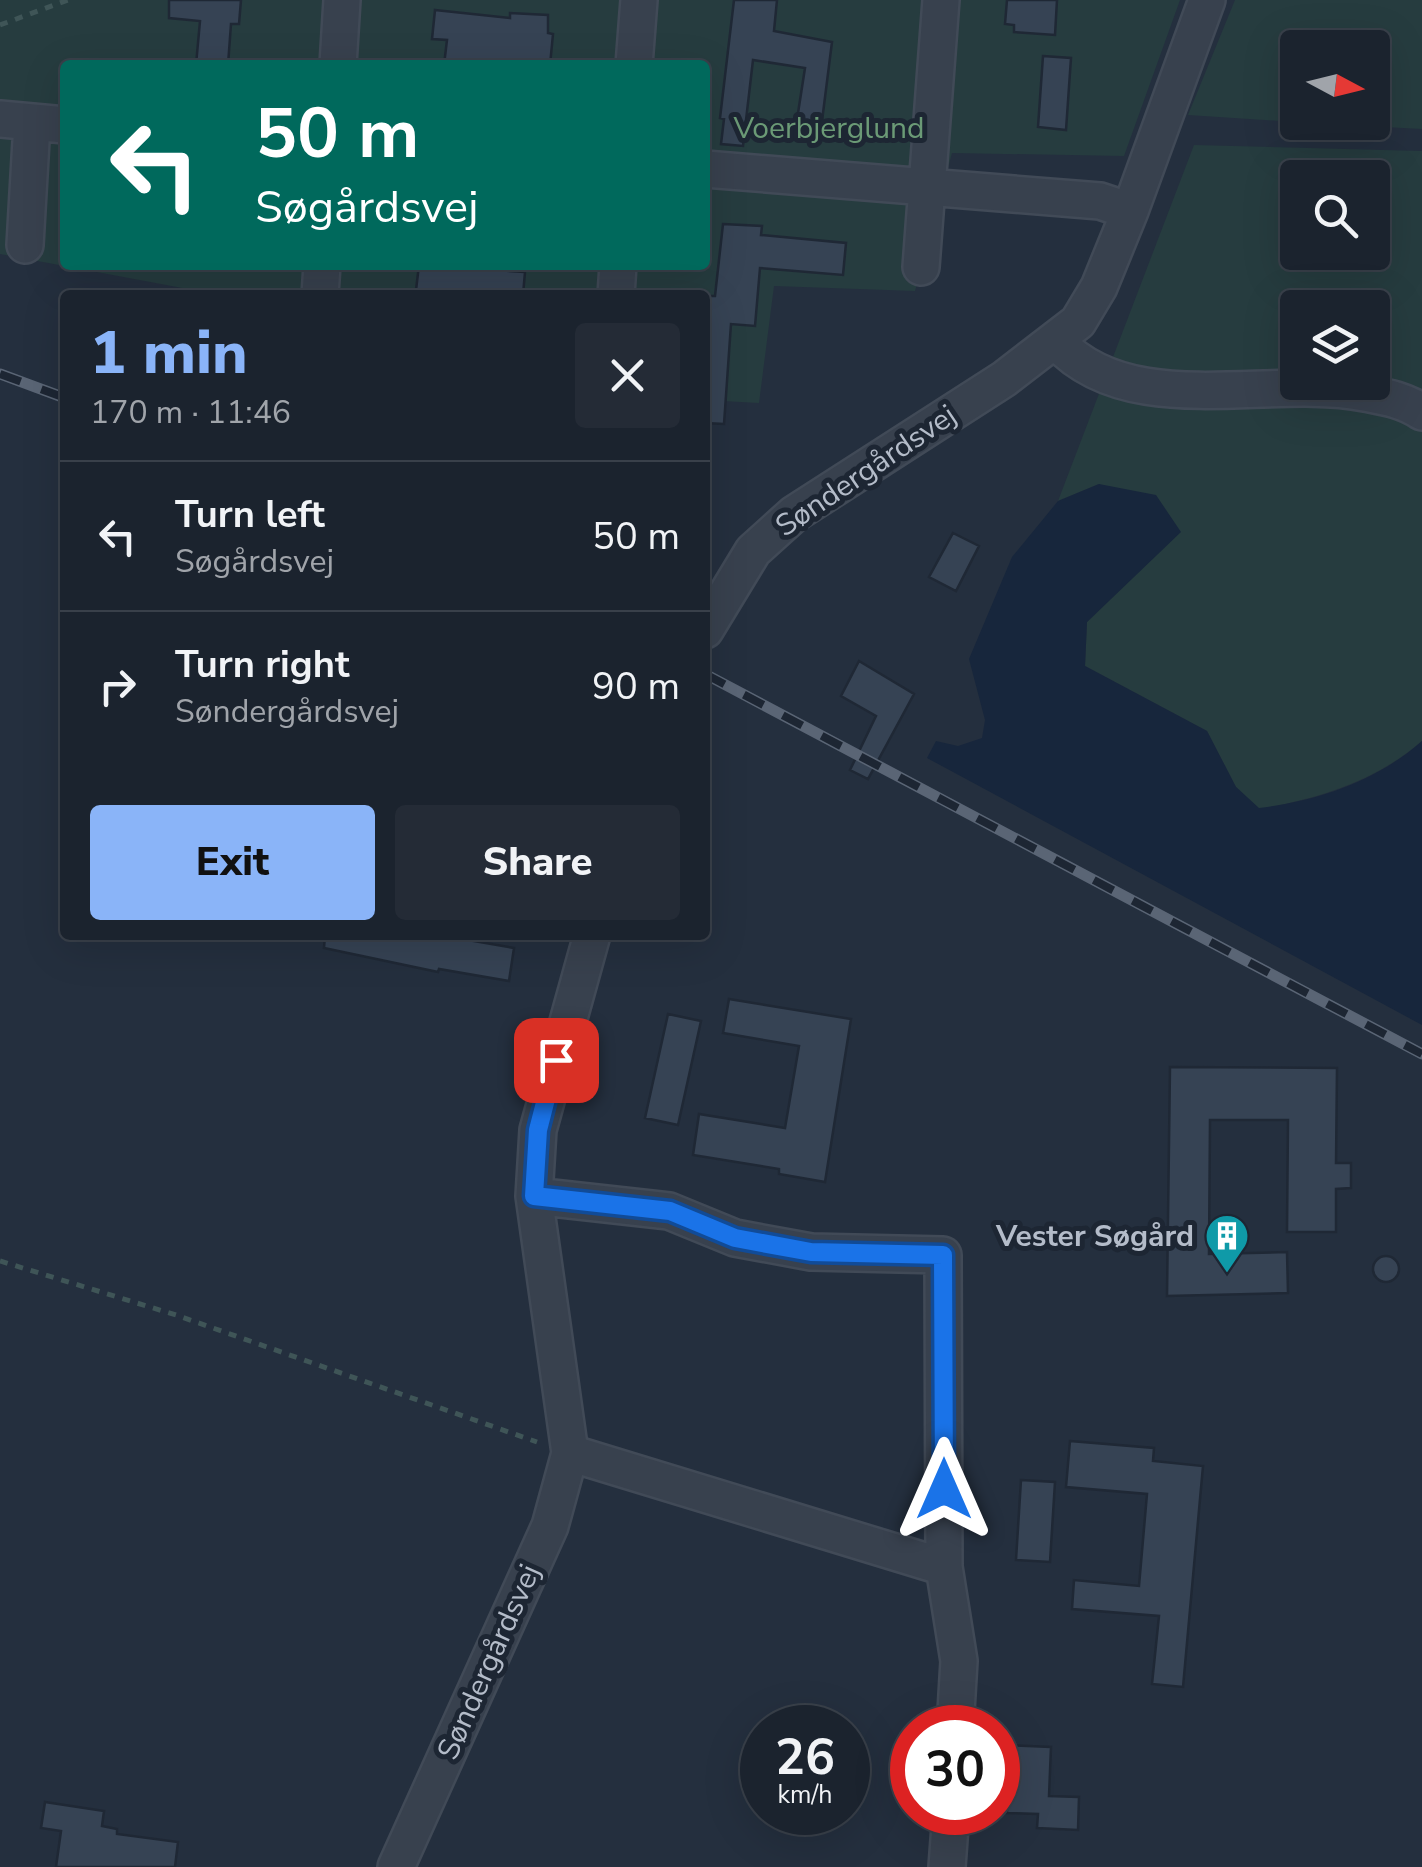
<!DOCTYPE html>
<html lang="en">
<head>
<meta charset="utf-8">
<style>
  :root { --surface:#1b232e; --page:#242b36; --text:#f1f3f6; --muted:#a0a4aa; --line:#39404a; --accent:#8ab4f8 }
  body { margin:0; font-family:"Nunito Sans",sans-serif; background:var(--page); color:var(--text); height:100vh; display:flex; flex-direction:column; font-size:38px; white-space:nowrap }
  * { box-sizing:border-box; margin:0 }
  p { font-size:32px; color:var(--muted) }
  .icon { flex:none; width:55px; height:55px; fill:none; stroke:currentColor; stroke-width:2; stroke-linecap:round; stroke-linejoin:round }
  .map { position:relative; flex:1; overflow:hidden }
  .sheet { position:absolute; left:60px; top:290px; width:650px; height:650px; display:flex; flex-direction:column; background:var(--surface); border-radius:10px; box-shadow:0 10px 40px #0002,0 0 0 2px var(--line) }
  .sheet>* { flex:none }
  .hud { position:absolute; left:60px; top:60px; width:650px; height:210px; border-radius:10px; box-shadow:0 10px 40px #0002,0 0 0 2px var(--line); background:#00695c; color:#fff; overflow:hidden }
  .needle { width:65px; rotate:97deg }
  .controls { position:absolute; left:1280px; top:30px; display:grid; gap:20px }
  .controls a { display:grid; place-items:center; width:110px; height:110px; border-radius:10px; background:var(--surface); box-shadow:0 10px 40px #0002,0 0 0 2px var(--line); font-size:50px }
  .speed { position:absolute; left:740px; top:1705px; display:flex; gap:20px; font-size:50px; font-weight:700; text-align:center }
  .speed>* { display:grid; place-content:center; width:130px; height:130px; border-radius:50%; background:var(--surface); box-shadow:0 10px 40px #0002,0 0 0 2px var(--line); line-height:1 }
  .speed small { font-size:25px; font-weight:400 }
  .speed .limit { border:15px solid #d22; background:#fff; color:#111 }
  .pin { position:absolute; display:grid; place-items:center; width:85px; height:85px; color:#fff; margin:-42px; border-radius:20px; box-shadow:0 5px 15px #0006 }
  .me { position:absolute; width:110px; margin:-55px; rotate:0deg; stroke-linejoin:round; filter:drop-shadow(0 0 8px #0008) }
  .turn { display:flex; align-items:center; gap:35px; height:210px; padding:0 30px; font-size:45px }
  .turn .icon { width:130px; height:130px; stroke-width:2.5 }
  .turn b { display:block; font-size:70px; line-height:85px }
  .round { display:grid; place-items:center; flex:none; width:105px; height:105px; border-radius:10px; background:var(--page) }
  .head { display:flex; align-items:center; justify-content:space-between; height:170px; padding:0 30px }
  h1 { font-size:60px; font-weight:800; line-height:75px; color:var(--accent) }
  .action { display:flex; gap:20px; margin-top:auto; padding:20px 30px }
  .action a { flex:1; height:115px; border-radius:10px; background:var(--accent); color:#111; font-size:40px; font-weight:800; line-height:115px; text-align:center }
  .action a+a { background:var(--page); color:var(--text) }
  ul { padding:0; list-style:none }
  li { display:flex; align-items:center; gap:30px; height:150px; padding:0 30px; border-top:2px solid var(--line) }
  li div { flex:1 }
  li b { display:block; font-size:38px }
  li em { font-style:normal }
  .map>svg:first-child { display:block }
</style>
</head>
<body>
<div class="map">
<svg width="1422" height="1867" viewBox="0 0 1422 1867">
  <rect width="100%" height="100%" fill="#242f3e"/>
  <!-- green -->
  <path fill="#263c3f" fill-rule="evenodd" d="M0 0H1180L1124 156 952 153 915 291 774 286 759 403 705 400V295H220L0 254ZM65 65H705V265H65Z
    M1235 0H1422V129L1310 123 1372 122V48H1298L1297 122 1188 115Z
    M1194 145 1422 151V741C1376 781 1318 799 1259 809L1236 787 1207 731 1085 666 1087 622 1180 532 1099 484 1058 501ZM1298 178H1372V252H1298ZM1298 308H1372V382H1298Z"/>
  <!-- water -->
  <path fill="#17263c" d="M1099 484 1156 495 1181 532 1087 622 1085 666 1207 731 1236 787 1259 808C1318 801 1377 781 1422 741V1025L927 758 936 741 958 746 982 738 985 720 969 659 1012 557 1058 501Z"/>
  <!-- building -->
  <path fill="#364354" stroke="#1f2835" stroke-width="2.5" d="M169 0H241L239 24H231L228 65H196L200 21 169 18Z
    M734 0H777L774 31 832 42 821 129 796 126 805 68 753 60 743 146 721 144 724 119 720 118Z
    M1007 0H1057L1055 35 1014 32V25L1005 24Z
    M435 10 510 18V13L548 15V33L553 34 550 65H444L447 40 432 39Z
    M1043 56 1071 58 1066 130 1038 127Z
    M723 224 762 226 761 235 846 243 843 275 760 268 755 326 731 324 724 424 705 423V303L709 296H715Z
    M419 265 525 272 523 295H426V291L416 290Z
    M953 533 979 546 956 591 929 577Z
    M859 661 914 694 868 779 850 770 876 716 841 696Z
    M325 935H439L514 948 509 981 439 969 438 972 324 948Z
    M729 999 851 1019 825 1182 779 1174V1169L693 1155 699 1114 785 1128 799 1046 723 1033Z
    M668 1014 701 1021 678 1125 645 1118Z
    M1170 1067 1337 1068 1336 1163H1351V1188L1336 1189V1232H1287L1288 1120H1210L1209 1254 1287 1252 1288 1293 1167 1296Z
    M1373 1269a13 13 0 1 1 26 0a13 13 0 1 1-26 0Z
    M1070 1441 1154 1448 1153 1461 1203 1466 1183 1687 1152 1684 1159 1616 1072 1609 1074 1580 1139 1586 1147 1494 1066 1487Z
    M1021 1480 1055 1482 1050 1562 1016 1560Z
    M1007 1745 1051 1747 1049 1796 1079 1797 1078 1830 1037 1828 1038 1814 1007 1813Z
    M45 1802 104 1811 102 1826 117 1829V1834L178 1842 175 1867H56L61 1831 41 1828Z"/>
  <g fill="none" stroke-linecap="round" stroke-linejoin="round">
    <defs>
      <path id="street" d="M338 65 342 0
        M634 65 639 0
        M0 119 65 125
        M705 169 1100 201 1130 211
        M25 245 32 123
        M921 267 941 0
        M320 295 322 265
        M616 295 618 265
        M1057 342C1131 422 1268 374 1365 393 1386 397 1404 400 1422 412
        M705 630 753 551 794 514 1004 379 1078 322 1099 287 1130 211 1207 0
        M534 1196 669 1211 735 1238 811 1252 943 1255 944 1567 959 1661 955 1728
        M570 1453 944 1567
        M396 1867 550 1526 570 1453 534 1196 538 1130 592 935
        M947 1867 951 1812"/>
    </defs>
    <!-- street casing -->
    <use href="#street" stroke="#414a57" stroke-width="40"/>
    <!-- path -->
    <path stroke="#3f5557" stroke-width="5" stroke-dasharray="8 8" stroke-linecap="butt" d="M0 25 68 0
      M0 1261 176 1315 537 1442"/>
    <!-- street -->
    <use href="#street" stroke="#38414e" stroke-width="35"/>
    <defs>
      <path id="rail" d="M0 374 65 398
        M705 674 1422 1054"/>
    </defs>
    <!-- rail casing -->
    <use href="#rail" stroke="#5a6575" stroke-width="11"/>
    <!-- rail -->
    <use href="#rail" stroke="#1d2633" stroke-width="8" stroke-dasharray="22" stroke-linecap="butt"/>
  </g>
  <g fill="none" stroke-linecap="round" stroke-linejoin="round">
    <defs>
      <path id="route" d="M556 1060 538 1130 534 1196 670 1211 735 1238 811 1252 943 1255 944 1489"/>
    </defs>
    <!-- route casing -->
    <use href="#route" stroke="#114b97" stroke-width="25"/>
    <!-- route -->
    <use href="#route" stroke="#1a73e8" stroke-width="18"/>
  </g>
  <!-- icons -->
  <defs>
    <symbol id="building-pin" viewBox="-11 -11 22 30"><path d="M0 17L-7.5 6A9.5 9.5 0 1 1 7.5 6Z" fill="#0f9aa8" stroke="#1d2633"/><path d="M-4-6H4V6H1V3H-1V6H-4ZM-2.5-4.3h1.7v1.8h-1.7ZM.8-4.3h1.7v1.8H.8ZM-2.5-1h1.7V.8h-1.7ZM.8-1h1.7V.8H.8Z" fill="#fff"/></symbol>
  </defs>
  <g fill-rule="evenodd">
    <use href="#building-pin" x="1202" y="1211" width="50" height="68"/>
  </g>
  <g text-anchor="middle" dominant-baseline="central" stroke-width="10" stroke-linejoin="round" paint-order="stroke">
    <!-- park labels -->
    <g font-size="30" fill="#6b9a76" stroke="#1d2633">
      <text x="829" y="128">Voerbjerglund</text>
    </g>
    <!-- street labels -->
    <g font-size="30" fill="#b4bcc9" stroke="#1d2633">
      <text transform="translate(866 471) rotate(-34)">Søndergårdsvej</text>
      <text transform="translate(489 1662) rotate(-66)">Søndergårdsvej</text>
    </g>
    <!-- poi labels -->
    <g font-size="30" font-weight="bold" fill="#b4bcc9" stroke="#1d2633" text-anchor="end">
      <text x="1194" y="1236">Vester Søgård</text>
    </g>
  </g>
</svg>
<div class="controls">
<a><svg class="needle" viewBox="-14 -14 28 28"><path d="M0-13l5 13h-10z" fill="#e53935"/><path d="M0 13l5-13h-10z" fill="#a0a4aa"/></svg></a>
<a><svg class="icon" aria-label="search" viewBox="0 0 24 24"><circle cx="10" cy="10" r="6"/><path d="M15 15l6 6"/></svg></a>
<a><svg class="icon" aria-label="layers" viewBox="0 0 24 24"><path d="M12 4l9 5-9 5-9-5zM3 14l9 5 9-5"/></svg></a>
</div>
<div class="speed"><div>26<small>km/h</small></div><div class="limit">30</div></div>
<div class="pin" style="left:556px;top:1060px;background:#d93025"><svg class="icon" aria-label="arrive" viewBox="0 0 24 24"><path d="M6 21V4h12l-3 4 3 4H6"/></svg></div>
<svg class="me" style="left:944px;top:1489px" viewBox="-20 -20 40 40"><path d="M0-17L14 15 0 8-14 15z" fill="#1a73e8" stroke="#fff" stroke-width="4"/></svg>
<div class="hud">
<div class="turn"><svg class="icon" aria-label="left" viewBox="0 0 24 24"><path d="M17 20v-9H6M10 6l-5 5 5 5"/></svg><div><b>50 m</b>Søgårdsvej</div></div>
</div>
<section class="sheet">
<div class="head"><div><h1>1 min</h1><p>170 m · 11:46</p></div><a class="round"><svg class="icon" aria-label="close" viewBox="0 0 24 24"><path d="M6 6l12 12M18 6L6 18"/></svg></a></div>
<ul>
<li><svg class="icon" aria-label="left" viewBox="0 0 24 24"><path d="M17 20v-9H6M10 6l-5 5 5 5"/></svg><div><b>Turn left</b><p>Søgårdsvej</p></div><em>50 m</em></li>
<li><svg class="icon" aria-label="right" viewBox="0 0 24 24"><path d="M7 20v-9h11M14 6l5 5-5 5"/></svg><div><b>Turn right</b><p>Søndergårdsvej</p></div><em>90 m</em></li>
</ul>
<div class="action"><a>Exit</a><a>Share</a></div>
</section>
</div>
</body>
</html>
